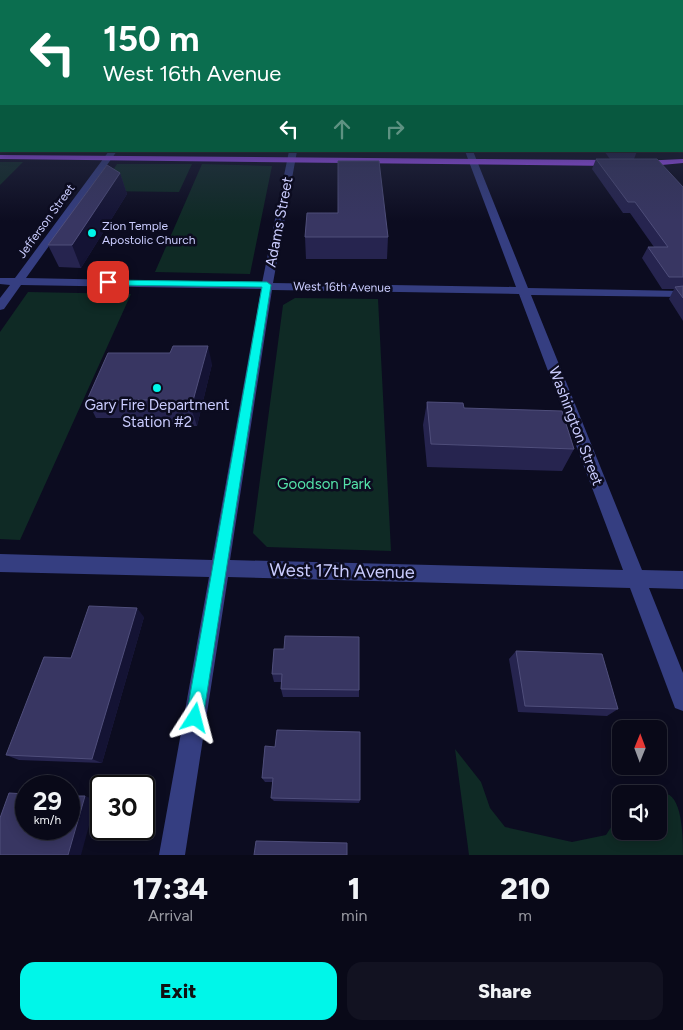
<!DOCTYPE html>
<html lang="en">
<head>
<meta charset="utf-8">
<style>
  :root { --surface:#090918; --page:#121221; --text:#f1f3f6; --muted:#999aa2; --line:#292a37; --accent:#00f6e9 }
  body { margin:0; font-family:Figtree,sans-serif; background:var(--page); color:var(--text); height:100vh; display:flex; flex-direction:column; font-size:19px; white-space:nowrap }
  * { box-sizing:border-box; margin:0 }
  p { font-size:16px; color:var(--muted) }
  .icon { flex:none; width:28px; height:28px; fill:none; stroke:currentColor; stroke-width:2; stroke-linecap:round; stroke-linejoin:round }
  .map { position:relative; height:855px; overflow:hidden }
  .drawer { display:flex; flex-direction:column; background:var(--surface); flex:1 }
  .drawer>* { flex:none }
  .top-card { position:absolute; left:0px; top:0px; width:684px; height:152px; box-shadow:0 2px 12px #0003,0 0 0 1px var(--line); background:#0b6e4f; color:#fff; overflow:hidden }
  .needle { width:32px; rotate:1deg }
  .fabs { position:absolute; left:612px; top:720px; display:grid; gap:10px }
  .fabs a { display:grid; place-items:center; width:55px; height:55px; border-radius:10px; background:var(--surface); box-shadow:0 2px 12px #0003,0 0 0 1px var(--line); font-size:25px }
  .speed { position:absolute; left:15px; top:775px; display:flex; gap:10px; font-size:25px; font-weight:700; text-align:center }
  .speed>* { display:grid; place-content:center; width:65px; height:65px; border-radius:50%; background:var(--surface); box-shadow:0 2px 12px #0003,0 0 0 1px var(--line); line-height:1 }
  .speed small { font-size:12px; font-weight:400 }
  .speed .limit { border:2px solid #111; border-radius:8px; background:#fff; color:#111 }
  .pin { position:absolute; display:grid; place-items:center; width:42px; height:42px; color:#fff; margin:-21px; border-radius:10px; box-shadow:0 2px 8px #0006 }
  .me { position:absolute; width:55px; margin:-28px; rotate:9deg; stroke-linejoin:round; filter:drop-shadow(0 0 4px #0008) }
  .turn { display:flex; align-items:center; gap:18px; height:105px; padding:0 20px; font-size:22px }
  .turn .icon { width:65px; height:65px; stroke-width:2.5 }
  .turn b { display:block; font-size:35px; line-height:42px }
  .lanes { display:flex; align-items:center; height:48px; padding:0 20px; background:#0003; justify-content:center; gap:25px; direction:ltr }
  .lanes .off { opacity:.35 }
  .eta { display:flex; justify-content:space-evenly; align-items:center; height:85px; text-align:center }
  .eta b { font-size:30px; font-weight:800; line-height:35px }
  .primary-button { display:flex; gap:10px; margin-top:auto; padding:10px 20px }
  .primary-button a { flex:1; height:58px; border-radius:15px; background:var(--accent); color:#111; font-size:20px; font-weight:800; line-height:58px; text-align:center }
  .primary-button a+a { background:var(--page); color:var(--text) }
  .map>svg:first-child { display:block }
</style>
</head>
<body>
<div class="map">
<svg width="683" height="855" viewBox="0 0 683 855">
  <rect width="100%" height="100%" fill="#0c0c20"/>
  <!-- green -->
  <path fill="#0f2a25" d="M0 162H23L0 185Z
    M117 164H192L179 192 99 191Z
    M202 164 272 166 250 274 155 272Z
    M28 292 131 294 20 540 0 539V332Z
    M295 298 378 299 391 551 267 547 253 533 283 305Z
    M455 749 481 782 490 808 505 827 572 842 606 835 621 812V831H659V794H655C659 794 664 793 667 794 683 799 683 841 683 855H469Z"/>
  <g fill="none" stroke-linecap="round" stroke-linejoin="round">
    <!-- minor -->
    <path fill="#353e81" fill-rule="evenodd" d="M109 151H117L26 278 262 283 289 151H297L273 283 516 287 465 151H473L528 288 683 291V297L531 295 642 570 683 571V589L649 588 683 673V711L675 708 630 588 228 577 185 855H159L209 577 0 572V554L212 560 261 289 21 285 4 309 0 310V298L10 285 0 284V278H15ZM272 290 519 294 623 570 230 560Z"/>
    <!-- major -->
    <path fill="#a452ff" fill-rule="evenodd" d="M0 155 614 160 618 163 614 166 0 159Z
      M683 159V163L640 167 636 164 640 161Z"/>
  </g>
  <!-- wall -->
  <path fill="#26244f" d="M682 102H683V124L682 123Z
    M604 151H637L634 159 683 187V321L669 299 674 289H662L642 258 648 247H654L630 213H623L592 169 596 159H610Z
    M120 173 127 194 81 268 59 267 48 245Z
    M305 237H388L387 259H306Z
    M212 364 197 426H160L156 418H96L87 400Z
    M427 402 574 449 562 471 427 467 423 425Z
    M144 617 102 763 19 760 6 755 71 658Z
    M274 649 359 690V697H283L281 689V682H274L272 674Z
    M516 651 618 709 607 716 518 712 509 659Z
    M265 746 360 800 359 803 274 801 271 798 273 782H265L262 778Z"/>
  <!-- shaded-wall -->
  <path fill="#141334" d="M120 173 127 194 81 268 72 245Z
    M208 346 212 364 197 426 191 408Z
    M137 608 144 617 102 763 92 759Z
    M85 796 96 800 81 855H68Z"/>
  <!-- building -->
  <path fill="#383662" stroke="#4f4e7b" d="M596 159H657L683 187V277H669L648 247H668L635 202H628Z
    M338 161H379L388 237H305L307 213H338Z
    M107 165 120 173 72 245H48Z
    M683 286V298L675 287Z
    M173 346H208L191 408H153L156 400H87L108 353H170Z
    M427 402 463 403 464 408 562 411 574 449 431 444Z
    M89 606 137 608 92 759 6 755 44 657 71 658Z
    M285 636 359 637V690L281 689 282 674H272L274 649H284Z
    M516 651 602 654 618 709 525 706Z
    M277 730 360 732V800L271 798 273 778H262L265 746 275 747Z
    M9 793 26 794V829H69V796H85L68 855H0V818Z
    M256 841 347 843V855H254Z"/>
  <!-- sky -->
  <linearGradient id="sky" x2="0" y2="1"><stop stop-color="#070712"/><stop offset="0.46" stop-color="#2e344e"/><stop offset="1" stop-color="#2e344e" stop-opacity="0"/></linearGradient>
  <rect width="683" height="221" fill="url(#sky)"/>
  <!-- route -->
  <path fill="#00f6e9" stroke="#00a097" d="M105 280 267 282 271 285 203 718 201 724 195 726 189 724 186 718 262 287 108 285 103 282Z"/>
  <!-- markers -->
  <g fill="#00f6e9" stroke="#0c0c20" stroke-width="2">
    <circle cx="92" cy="233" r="5"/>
    <circle cx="157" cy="388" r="5"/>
  </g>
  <g text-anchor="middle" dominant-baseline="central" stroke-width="5" stroke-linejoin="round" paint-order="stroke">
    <!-- far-street labels -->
    <g font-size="12" fill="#cbcdff" stroke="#0c0c20">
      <text transform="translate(46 221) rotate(-54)">Jefferson Street</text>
      <text transform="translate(342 287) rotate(1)">West 16th Avenue</text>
    </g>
    <!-- far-poi labels -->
    <g font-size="12" fill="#cbcdff" stroke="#0c0c20" text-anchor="start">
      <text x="102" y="226">Zion Temple<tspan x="102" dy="14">Apostolic Church</tspan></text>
    </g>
    <!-- street labels -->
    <g font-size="15" fill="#cbcdff" stroke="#0c0c20">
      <text transform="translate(279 222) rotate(-79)">Adams Street</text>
      <text transform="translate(576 426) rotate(69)">Washington Street</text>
    </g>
    <!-- poi labels -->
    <g font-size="15" fill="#cbcdff" stroke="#0c0c20">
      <text x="157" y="405">Gary Fire Department<tspan x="157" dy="17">Station #2</tspan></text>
    </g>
    <!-- park labels -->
    <g font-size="15" fill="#54e2a9" stroke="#0c0c20">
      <text x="324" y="484">Goodson Park</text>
    </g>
    <!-- near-street labels -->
    <g font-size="18" fill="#cbcdff" stroke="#0c0c20">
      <text transform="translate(342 571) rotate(1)">West 17th Avenue</text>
    </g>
  </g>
</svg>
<div class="fabs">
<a><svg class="needle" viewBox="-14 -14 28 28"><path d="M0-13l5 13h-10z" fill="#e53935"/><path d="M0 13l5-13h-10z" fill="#999aa2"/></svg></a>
<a><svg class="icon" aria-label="sound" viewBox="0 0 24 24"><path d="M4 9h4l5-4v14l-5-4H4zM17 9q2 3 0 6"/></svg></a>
</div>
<div class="speed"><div>29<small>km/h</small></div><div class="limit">30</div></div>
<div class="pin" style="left:108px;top:282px;background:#d93025"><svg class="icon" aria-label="arrive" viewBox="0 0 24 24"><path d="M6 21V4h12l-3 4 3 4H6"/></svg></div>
<svg class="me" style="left:195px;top:718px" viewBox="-20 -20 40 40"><path d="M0-17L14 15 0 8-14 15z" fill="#00f6e9" stroke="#fff" stroke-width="4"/></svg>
<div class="top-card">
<div class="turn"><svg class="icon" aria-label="left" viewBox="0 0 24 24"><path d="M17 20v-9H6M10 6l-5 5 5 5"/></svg><div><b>150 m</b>West 16th Avenue</div></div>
<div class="lanes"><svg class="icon" aria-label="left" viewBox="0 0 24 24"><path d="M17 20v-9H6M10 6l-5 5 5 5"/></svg><svg class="icon off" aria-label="ahead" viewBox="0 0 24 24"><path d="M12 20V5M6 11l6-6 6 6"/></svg><svg class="icon off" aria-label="right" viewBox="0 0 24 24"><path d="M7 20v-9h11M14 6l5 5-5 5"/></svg></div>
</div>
</div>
<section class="drawer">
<div class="eta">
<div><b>17:34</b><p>Arrival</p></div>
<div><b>1</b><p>min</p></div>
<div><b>210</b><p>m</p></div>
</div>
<div class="primary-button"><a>Exit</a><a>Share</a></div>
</section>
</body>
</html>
